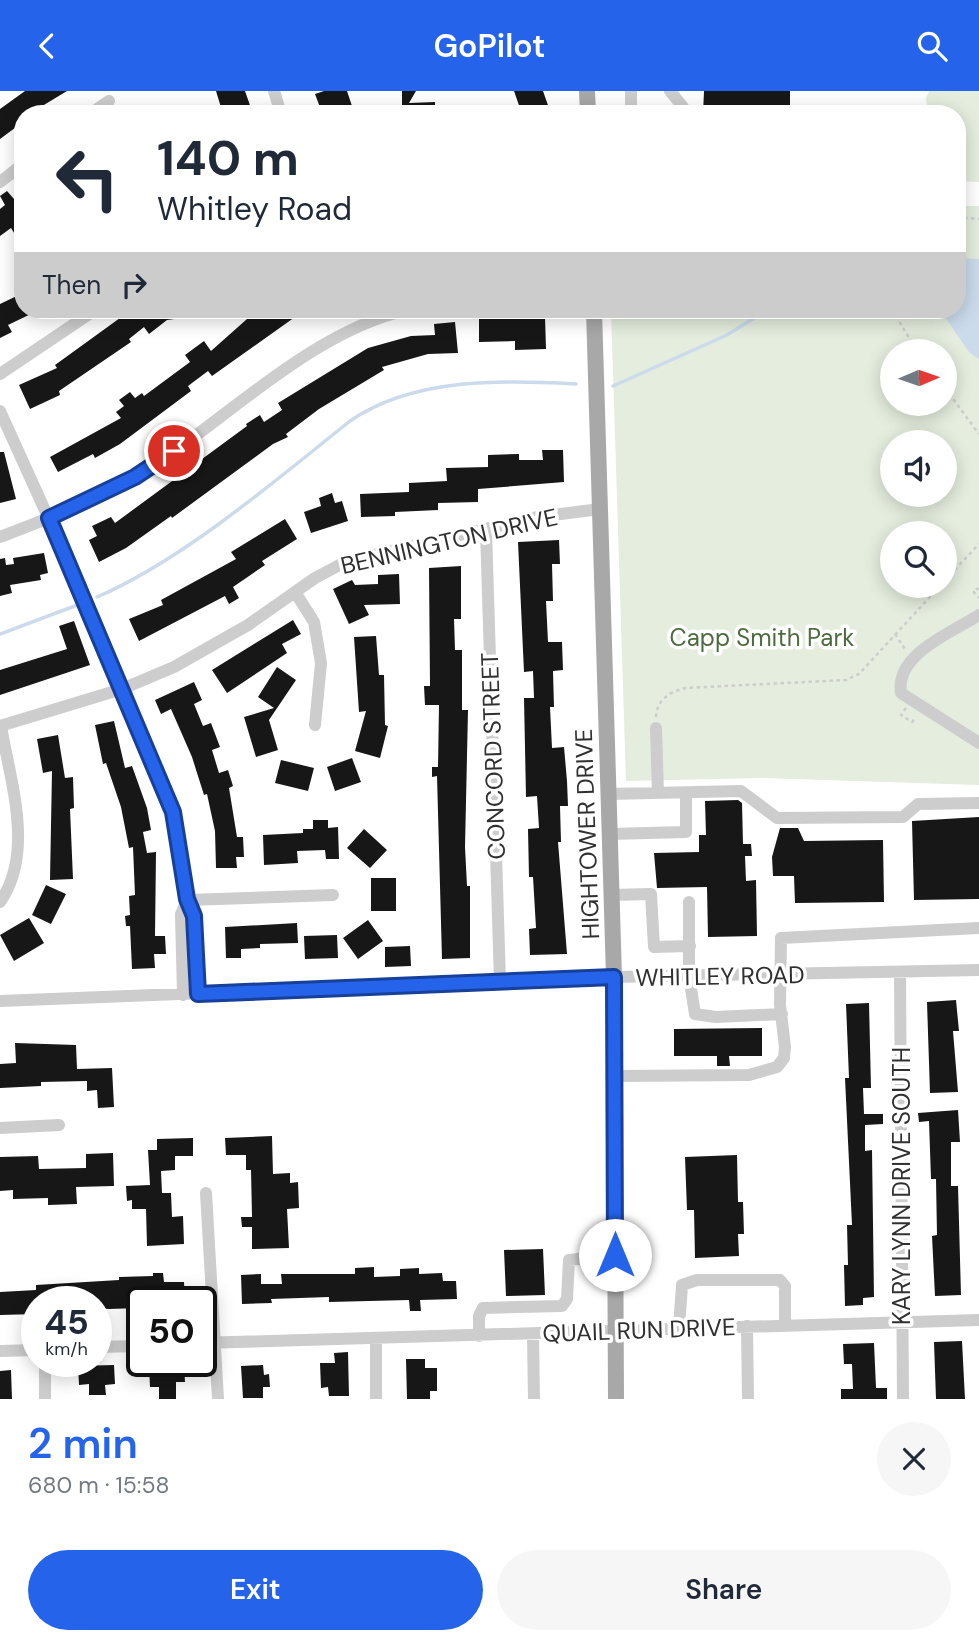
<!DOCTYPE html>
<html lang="en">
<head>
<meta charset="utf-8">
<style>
  :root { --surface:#fff; --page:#f6f6f7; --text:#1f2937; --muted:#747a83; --accent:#2563eb }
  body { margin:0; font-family:"DM Sans",sans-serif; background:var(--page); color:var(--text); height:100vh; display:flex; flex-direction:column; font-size:26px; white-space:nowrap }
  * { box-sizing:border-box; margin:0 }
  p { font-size:23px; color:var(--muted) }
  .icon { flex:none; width:38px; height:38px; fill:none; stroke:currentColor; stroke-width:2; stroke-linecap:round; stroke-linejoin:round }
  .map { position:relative; height:1308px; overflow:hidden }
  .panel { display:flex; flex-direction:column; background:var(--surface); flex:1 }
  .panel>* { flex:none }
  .hud { position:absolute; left:14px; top:14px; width:952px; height:214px; border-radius:28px; box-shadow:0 4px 18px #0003; background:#fff; color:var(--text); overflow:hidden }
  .needle { width:46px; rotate:88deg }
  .tools { position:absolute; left:880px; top:248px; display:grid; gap:14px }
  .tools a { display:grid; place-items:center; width:77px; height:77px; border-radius:50%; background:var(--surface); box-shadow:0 4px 18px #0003; font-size:35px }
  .speed { position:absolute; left:21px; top:1195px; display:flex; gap:14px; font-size:35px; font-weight:700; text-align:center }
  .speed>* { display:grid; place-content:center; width:91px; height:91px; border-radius:50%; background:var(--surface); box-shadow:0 4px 18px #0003; line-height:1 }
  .speed small { font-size:18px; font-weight:400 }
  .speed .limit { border:4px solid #111; border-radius:10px; background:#fff; color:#111 }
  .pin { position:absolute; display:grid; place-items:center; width:60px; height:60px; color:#fff; margin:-30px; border:4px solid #fff; border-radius:50%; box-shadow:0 2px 7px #0007 }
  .me { position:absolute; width:77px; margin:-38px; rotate:0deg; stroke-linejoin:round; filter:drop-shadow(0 0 5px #0008) }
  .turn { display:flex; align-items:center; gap:24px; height:147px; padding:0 28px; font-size:32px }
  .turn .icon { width:91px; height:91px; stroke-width:2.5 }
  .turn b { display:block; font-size:49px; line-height:60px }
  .then { display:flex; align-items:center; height:66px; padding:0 28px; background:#0003; gap:14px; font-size:26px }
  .round { display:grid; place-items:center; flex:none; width:74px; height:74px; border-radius:37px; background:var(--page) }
  .summary { display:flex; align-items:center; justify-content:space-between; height:119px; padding:0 28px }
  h1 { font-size:42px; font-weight:600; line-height:52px; color:var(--accent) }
  .action { display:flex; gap:14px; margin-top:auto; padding:14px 28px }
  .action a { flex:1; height:80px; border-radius:42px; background:var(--accent); color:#fff; font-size:28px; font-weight:600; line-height:80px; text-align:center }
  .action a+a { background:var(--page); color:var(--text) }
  header { display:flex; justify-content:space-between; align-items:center; height:91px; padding:0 28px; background:var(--accent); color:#fff; font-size:32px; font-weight:600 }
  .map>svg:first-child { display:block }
</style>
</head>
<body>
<header><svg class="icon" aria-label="back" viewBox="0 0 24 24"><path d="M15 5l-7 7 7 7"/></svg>GoPilot<svg class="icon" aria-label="search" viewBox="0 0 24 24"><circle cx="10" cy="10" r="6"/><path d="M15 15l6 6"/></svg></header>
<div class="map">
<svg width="979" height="1308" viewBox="0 0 979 1308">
  <rect width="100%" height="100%" fill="#fff"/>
  <!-- green -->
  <path fill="#e4edde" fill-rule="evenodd" d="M929 0H979V91L957 90V23H928L926 7Z
    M957 115H979V694L761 687 626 690 611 219H957ZM892 261H945V313H892ZM892 352H945V404H892ZM892 443H945V495H892Z"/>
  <!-- water -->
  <path fill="#cbdbec" d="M957 167 979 168V268L969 261 940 219H957Z"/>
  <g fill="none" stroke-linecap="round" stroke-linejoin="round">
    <!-- stream -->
    <path stroke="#cbdbec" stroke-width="3.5" d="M613 295 727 244 767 219
      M97 506C183 469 276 389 350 330 414 286 502 289 576 293
      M0 543 80 513"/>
  </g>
  <!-- building -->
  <path fill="#171717" d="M25 0H67L29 23H23V31L0 48V18Z
    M216 0H245L253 23H223Z
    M324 0H347L354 21 333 23 330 15 321 19 315 3Z
    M402 0H416L409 12 435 11V23H402Z
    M514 0H543L551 23H522Z
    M704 0H790V23H703Z
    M7 100 14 108 23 102V140L16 145 11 137 0 145V118L5 114 0 105Z
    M23 202V219H39L8 234 12 241 0 247V213Z
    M131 219H196V225L167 229 149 243 144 236 129 248 131 251 59 300 60 304 30 318 19 294 57 277 55 274Z
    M257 219H291L295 226 212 285 208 280 188 295 191 300 120 353 95 367 93 363 58 381 50 366 121 327 116 321 124 315 119 309 130 301 135 307 142 302 144 305 190 271 185 264 204 250 211 260Z
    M545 226 546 258 515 259V250L479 251V228Z
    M455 231 458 262 428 263 382 276 384 279 319 318 286 343 288 346 273 353 172 427 171 425 126 457 99 471 89 449 97 445 92 435 111 426 115 432 247 335 246 333 260 324 264 331 282 319 278 312 368 257 411 245 435 244 434 233Z
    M542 359H563L564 391 478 398V411L438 412V419L395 421V425L361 426 360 403 409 401V392L447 390 446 377 488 376V364L519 363V369H543Z
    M0 361H4L16 408 0 412Z
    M332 402 335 412 342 410 348 430 311 442 304 421 321 415 319 407Z
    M285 428 297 448 262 470 265 474 233 496 239 507 229 513 225 505 139 550 129 528 163 514 161 509 236 468 231 461Z
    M559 449 560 473H552L553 510H546L548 551H562L563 579 553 580 554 616H550L552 657 564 656 567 690 568 715H560L561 751H558L567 863 530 864 529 838 536 837 533 786H529L528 738 539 737 537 705 526 706 524 607H534L533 580 524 581 518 451Z
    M44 462 48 482 40 484 41 489 10 494 12 502 0 505V468L5 467 6 474 14 473 13 467Z
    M461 475V528H454L455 559H462V619H468L465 756 467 795H470V867L442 868 437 685 432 686V676H438L439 614H425L424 595H430L429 477Z
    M399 483 400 513 364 514 369 524 349 533 333 498 352 489 355 494 378 493V484Z
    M293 529 301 543 282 553 287 562 227 602 212 579Z
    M74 530 90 574 0 604V579L67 558 59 535Z
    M376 545 379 584H384L385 634 388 635 380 667 355 660 366 620 359 621 354 546Z
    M277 576 296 589 269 629 278 659 256 666 244 626 274 617 258 606Z
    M194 591 202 609 194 613 203 635 211 632 220 656 212 659 219 682 228 679 233 695 229 697 237 746H243L244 766H236L237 777H216L215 740 207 703 204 704 192 666 171 618 161 623 155 609Z
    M114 630 125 677 132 675 147 717 151 739 143 741 147 762 156 761 155 845H165L166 863H154L155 877 132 878 130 835H126L125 825 130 824 129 805 135 804 133 756 129 757 121 716 106 672 103 673 95 634Z
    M58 644 65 687 73 686 74 717 70 718 73 788 50 789 52 680 43 682 37 648Z
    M352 667 361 691 335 700 327 676Z
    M281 669 314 677 308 700 275 692Z
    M738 709 742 712 743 753H751L752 765H745L746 790 756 789 757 845 708 846 707 796 657 797 654 762 699 761V744H706L705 710Z
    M979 726V808L914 809 912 730Z
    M313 729H328V737L338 736 339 768H326L325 759 297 760 298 772 264 774 263 744 303 742V738H313Z
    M780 737H798L804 750 883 749 884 811 795 812 794 785H773L772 766Z
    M364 738 387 759 370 777 347 757Z
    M371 787H396V820H371Z
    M46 794 66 803 51 833 32 824Z
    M29 827 44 852 14 870 0 844Z
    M368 829 383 850 358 868 343 847Z
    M297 832 298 852 260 853V857L241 858V867H226L225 836Z
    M337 844 338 867 305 868 304 845Z
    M410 855 411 875 385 876V856Z
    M956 909 959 940H953L958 1001 930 1002 927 911Z
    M869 912 871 997H863L864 1023H883V1033L865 1034V1060L872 1059 874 1206 863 1207V1214L845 1215 844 1174H848L847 1134H852L845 987H849L846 913Z
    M762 937V965H729L730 975H717V965H674V938Z
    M15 952 76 954 77 978 112 977 114 1016 98 1017 97 999 87 1000V990L41 991V995L0 997V973L16 972Z
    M958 1019 960 1051H951V1095H958L961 1204 935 1205 932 1145 937 1144 936 1088H931L929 1030 919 1031 918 1022Z
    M272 1045 273 1083 290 1082V1092L298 1091 299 1117 287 1118 289 1157 252 1158V1136H242L241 1126H252L251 1079H246V1064H226L225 1047Z
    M193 1047V1065H175V1079L161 1080 162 1102H171L172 1126 183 1125 184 1153 147 1155 146 1118H132V1109L127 1110 126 1095 150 1094 148 1059H157V1048Z
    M113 1062 114 1095 76 1096 77 1113 48 1114V1107L13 1108V1099L0 1100V1066L38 1065 39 1078 86 1077V1063Z
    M737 1064 738 1111H743L744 1143H738L739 1165 695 1167 694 1119H687L685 1066Z
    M543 1158 545 1204 506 1205 504 1159Z
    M374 1176V1186L400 1185V1178L419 1177V1183L442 1182 443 1190H456L457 1208 420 1209 421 1220H410L409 1209 329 1211V1206L271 1208 272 1212 242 1213 241 1184 261 1183V1193H282L281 1183H355V1177Z
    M153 1182H163L164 1191H184L185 1211H140V1217L109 1218 96 1217V1211H37V1223L0 1224V1201L36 1199V1194L119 1189V1186L153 1185Z
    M962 1250 965 1308H936L934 1251Z
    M874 1252 876 1297H887V1308H841V1298H853L852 1273H844L843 1253Z
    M348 1261 349 1305H329L328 1296 321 1297 320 1272H335L334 1262Z
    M406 1268H425V1277H437V1300H430V1308H407Z
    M184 1273 185 1291H176V1308H159V1296H150L149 1275Z
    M114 1274 115 1293 105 1294 106 1304H89V1293L79 1294 78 1275Z
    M263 1274 264 1284 269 1283 270 1296H263V1307H243L241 1275Z
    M11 1279 12 1308H0V1280Z"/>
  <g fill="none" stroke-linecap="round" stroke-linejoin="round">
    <!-- path -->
    <path stroke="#cdcdcd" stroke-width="2.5" stroke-dasharray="3.5 3.5" stroke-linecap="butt" d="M957 126 979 128
      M892 219 918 261
      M945 297 979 343
      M945 489 979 453
      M979 497 973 500 979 507
      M895 543 905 558
      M906 617 901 624 912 631 916 626
      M656 626C657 608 670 601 685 597L846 589 859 583 940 495"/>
    <!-- minor -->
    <path stroke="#cdcdcd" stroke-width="12" d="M274 0 281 23
      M670 0 683 16 680 23
      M90 23 109 10
      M631 23V0
      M0 91 23 73
      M0 283 95 219
      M0 320 91 521 173 721 187 809 194 825 198 903
      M486 439 500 891
      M0 446C52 426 109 405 155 374 231 323 317 238 408 219
      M295 501 314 531 321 572 315 634
      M979 524C951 542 895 563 901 602L979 652
      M0 635 122 598 174 576 248 534 315 487 347 470 537 426 600 418
      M656 637 658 702
      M608 703 741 700 777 727 903 726 918 713 979 712
      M609 743 686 741V702
      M611 804 651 803 654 856 690 855
      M187 809 333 804
      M0 811C35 761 10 690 1 635
      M689 811V885L695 923 716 926 782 923
      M900 882 903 1308
      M183 904 181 823 187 809
      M0 910 614 886 979 879
      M614 985 749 984 777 976 784 967 785 956 780 914 781 847 979 837
      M0 1037 59 1034
      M206 1102 218 1308
      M747 1235 748 1308
      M679 1237 682 1194 697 1189H780L785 1195V1234
      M533 1243 534 1308
      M479 1245V1225L483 1217 562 1215 567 1208 569 1169 615 1164
      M376 1247V1308
      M201 1252 979 1229
      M96 1256 142 1255
      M0 1260 37 1259
      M45 1270V1308"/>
    <!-- major -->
    <path stroke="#a8a8a8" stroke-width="16" d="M587 0 588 23
      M594 219 614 886 616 1308"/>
  </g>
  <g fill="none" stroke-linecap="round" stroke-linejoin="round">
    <defs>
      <path id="route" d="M174 360 135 386 49 427 173 721 187 808 194 825 198 903 614 886 615 1164"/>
    </defs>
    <!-- route casing -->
    <use href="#route" stroke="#184099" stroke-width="18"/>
    <!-- route -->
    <use href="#route" stroke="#2563eb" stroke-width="12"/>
  </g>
  <g text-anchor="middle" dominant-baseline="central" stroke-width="7" stroke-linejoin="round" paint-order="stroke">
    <!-- street labels -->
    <g font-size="24" fill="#303030" stroke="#fff">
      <text transform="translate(449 450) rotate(-13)">BENNINGTON DRIVE</text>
      <text transform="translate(493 665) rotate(-92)">CONCORD STREET</text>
      <text transform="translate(587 743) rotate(-92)">HIGHTOWER DRIVE</text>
      <text transform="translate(720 885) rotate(-1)">WHITLEY ROAD</text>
      <text transform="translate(901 1095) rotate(-90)">KARY LYNN DRIVE SOUTH</text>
      <text transform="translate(639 1239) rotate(-2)">QUAIL RUN DRIVE</text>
    </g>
    <!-- park labels -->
    <g font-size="24" fill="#4d6c3d" stroke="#fff">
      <text x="762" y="546">Capp Smith Park</text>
    </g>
  </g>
</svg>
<div class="tools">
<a><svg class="needle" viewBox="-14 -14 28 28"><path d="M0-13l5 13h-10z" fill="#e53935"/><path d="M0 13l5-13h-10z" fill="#747a83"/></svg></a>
<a><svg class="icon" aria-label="sound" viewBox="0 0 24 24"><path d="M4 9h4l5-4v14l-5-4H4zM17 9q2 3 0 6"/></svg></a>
<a><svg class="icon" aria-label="search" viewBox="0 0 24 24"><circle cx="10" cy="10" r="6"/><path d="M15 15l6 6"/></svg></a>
</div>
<div class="speed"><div>45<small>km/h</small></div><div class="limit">50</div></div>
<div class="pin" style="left:174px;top:360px;background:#d93025"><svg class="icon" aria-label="arrive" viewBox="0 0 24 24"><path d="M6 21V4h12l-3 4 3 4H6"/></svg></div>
<svg class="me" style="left:615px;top:1164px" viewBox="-20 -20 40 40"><circle r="19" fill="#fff"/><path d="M0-13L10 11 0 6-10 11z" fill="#2563eb"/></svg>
<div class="hud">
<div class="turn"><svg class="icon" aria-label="left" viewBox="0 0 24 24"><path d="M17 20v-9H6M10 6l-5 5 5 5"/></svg><div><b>140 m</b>Whitley Road</div></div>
<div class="then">Then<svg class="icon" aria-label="right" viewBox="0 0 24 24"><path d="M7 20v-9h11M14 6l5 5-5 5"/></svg></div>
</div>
</div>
<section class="panel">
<div class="summary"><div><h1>2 min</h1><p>680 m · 15:58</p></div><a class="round"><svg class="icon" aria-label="close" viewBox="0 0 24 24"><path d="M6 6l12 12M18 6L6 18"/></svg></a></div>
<div class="action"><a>Exit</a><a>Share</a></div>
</section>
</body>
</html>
